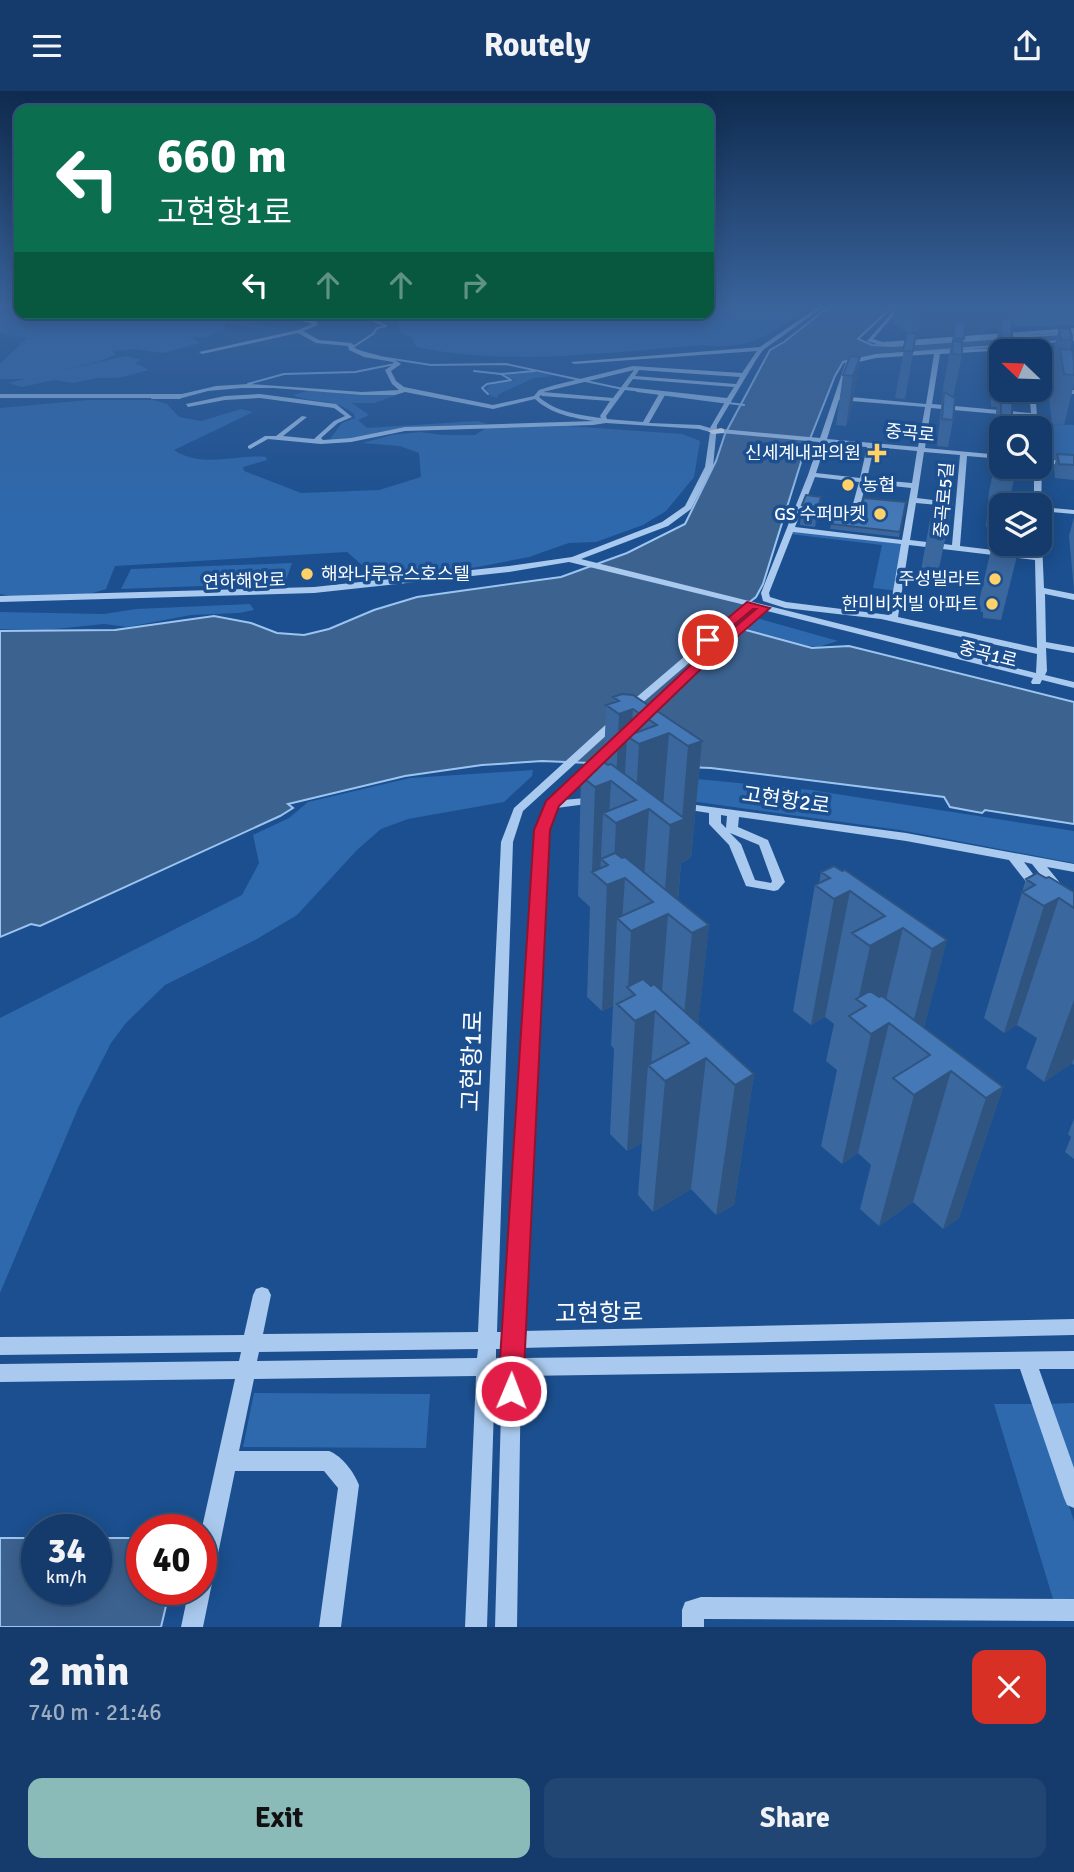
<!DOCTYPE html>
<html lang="en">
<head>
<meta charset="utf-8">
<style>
  :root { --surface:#143b6b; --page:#214673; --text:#f1f3f6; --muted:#9dadc1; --line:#33557e; --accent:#8bbbb9 }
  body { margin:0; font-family:Signika,"Noto Sans KR",sans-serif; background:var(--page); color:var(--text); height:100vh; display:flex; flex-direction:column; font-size:26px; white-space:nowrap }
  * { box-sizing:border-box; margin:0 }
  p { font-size:23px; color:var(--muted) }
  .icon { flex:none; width:38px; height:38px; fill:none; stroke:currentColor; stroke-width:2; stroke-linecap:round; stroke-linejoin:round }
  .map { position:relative; height:1536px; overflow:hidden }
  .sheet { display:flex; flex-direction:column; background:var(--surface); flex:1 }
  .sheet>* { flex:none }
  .guide { position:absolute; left:14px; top:14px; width:700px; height:214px; border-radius:14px; box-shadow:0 4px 18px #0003,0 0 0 2px var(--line); background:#0b6e4f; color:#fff; overflow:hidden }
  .needle { width:46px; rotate:293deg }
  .fabs { position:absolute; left:989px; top:248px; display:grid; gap:14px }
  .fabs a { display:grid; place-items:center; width:63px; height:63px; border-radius:14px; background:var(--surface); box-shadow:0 4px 18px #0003,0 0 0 2px var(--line); font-size:35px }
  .speed { position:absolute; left:21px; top:1423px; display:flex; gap:14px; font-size:35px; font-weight:700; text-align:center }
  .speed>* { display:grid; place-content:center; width:91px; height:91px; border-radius:50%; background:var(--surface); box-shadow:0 4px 18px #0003,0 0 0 2px var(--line); line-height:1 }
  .speed small { font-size:18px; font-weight:400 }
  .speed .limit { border:10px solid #d22; background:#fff; color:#111 }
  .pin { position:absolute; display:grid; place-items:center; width:60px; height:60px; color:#fff; margin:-30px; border:4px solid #fff; border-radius:50%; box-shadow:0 2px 7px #0007 }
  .me { position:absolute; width:77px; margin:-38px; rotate:1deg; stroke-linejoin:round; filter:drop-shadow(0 0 5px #0008) }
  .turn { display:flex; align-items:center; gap:24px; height:147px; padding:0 28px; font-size:32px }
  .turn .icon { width:91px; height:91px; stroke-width:2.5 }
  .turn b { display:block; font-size:49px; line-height:60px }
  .lanes { display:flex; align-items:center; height:66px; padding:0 28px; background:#0003; justify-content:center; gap:35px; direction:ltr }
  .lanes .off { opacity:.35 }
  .round { display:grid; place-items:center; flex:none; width:74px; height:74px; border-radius:14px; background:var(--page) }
  .overview { display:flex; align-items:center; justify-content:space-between; height:119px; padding:0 28px }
  h1 { font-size:42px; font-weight:700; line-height:52px }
  .button { display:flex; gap:14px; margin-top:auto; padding:14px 28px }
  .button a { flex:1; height:80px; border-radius:14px; background:var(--accent); color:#111; font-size:28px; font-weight:700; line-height:80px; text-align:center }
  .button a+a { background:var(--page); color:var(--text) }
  header { display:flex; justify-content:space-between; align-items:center; height:91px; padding:0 28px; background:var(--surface); font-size:32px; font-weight:700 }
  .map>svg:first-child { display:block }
</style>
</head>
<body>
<header><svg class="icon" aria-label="menu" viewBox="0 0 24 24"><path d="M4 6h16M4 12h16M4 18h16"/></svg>Routely<svg class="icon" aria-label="share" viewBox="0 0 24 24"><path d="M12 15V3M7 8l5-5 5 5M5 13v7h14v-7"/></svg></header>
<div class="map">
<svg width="1074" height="1536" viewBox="0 0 1074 1536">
  <rect width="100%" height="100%" fill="#1b4f8f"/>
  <!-- green -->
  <path fill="#2e69ad" d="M0 214H19V222H275L254 227 258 229 253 233 277 238 227 233 225 235 226 239 212 242 216 243 203 247 190 245 200 252 163 262 135 258 113 260 115 264 100 270 28 288H0V273L27 247 0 242Z
    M709 214H811C774 243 750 259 702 254 608 261 511 276 417 256L411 246 401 241 392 222H709Z
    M126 265 141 269 135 272 149 279 118 287H97L73 292 54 289 22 296 8 292Z
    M537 281 554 285 534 287 499 303 497 307 491 305 486 298 490 294 514 289 505 284Z
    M314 298 344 303 397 304 374 312H352L369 324 358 329 367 337 478 330 487 333 407 336 354 347 330 348 342 332 355 327 354 323C332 305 316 314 293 304Z
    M89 309H153L167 313 179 326 201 330 241 318 253 321 174 359C203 378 234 363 266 366L267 369 243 376 244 380 301 402 379 399 421 386 419 362 400 355 362 352 392 344 420 341 442 344H475L486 337 567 335 682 343 700 350 694 386 666 420 643 434 596 451 569 452 529 466 478 476 377 487 347 461 115 475 106 498C74 509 33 510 0 503V317Z
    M1035 333 1074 334V373L1040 370V338H1035Z
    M791 438 907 452 898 500 873 497 882 454 789 443Z
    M292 472 285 492 121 498 131 478Z
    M250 513 254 519 239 522 191 524 127 536 104 533 46 539 0 538V521L104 523 136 518Z
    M736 521 838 550 818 556 805 554 730 533 728 526Z
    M533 679 532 685 504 711 408 728 381 738 357 759 297 824 257 848 165 894 126 932 111 952 79 1015 0 1202V927L242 804 259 772 253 744 289 727 308 711 410 687Z
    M687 687 811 699 1074 740V772L900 739 683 709Z
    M254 1302 430 1303 426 1357 243 1356Z
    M1074 1312V1387L1048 1313Z
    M994 1313H1035L1074 1430V1508H1053Z"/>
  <!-- water -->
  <path fill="#3c6290" stroke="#9cc4f0" stroke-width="2" d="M831 214H894L858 248 872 254 892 255 1074 242V249L877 264 843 271 835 285 802 368 763 493 756 506 726 529 735 536 812 557 849 555 1074 611V733L985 719 982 722 950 716 944 706 711 677 542 670 482 674 405 685 288 713 293 717 280 725 40 835 31 833 0 846V540L115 539 214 525 251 532 277 542 304 544 329 538 374 519 417 506 561 486 627 462 685 433 716 370 725 343 770 259 784 251Z
    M0 1447H37V1498H96V1447H142V1498H170L161 1536H0Z"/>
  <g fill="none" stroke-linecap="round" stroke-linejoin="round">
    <!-- stream -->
    <path stroke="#9cc4f0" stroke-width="2" d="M355 258 353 256 373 243 377 237 386 235 368 227 369 222
      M386 267 431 274 506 273 623 298
      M474 280 501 283
      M248 293 284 283 355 281 395 273
      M637 300 744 314
      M488 303 482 297 487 293 511 289 501 283 535 280
      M152 307H180"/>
    <!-- minor -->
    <path fill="#a9c9ee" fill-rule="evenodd" d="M821 214H826L763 259 756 269 717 334 713 376 691 418 668 435 581 468 1036 582 1037 563 881 528 785 517 763 510 761 502 808 384 819 351 721 342 718 340 721 338 820 347 846 271 876 263 1031 255 1029 258 940 263 932 313 1031 322 1029 299H1035L1038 338H1032L1031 326 931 317 925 357 1001 364V368L967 365 960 455 1035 464V453L1042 451 1044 497 1074 503V509L1045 503 1046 551 1074 556V562L1046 557 1047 580 1045 584 1074 591V597L1042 589 1040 593H1032L1031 591 1033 587 767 520 703 573 645 630H637V626L697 569 759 518 754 516 633 620H625V616L745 514 569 471 509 481 314 502 0 511V505L314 496 509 475 572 466 662 431 685 415 705 376 710 341 699 338 606 332 593 334 405 340 351 351 321 353 268 348 250 358 248 357V355L265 345H276L302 325 307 326 283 345 314 348 334 330 345 325 334 317 260 307 225 309 188 316 186 313 225 305 260 303 336 313 352 326 338 332 321 347 323 349 351 347 405 336 594 330C573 327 551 323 535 308L493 318 405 301 395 304H362L274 297H241L208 300 182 307H0V303H182L216 295 249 293 362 301 399 299 392 293 385 279 394 273 393 271 364 266 349 259 348 255 316 252 298 242 202 263 199 261 298 239 312 233 292 227 300 222H306L300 226 316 230 318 234 303 240 319 249 351 252 354 254V257C367 263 394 266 401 273L391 280 396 290 404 296 493 314 534 305 539 299 555 294 633 275 742 282 757 260 574 273 571 271 760 256ZM934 263 926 313 840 305 850 273 876 267ZM634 279 613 307 543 301ZM639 279 740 286 736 293 635 285ZM633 288 734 296 727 307 627 296ZM625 299 659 303 643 331 607 328 606 325ZM541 304 542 305 610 310 600 325 601 327C579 324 556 321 539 306ZM665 304 725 311 710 337 700 334 649 332ZM839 309 925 316 918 356 827 348ZM826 352 867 356 860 387 816 382ZM874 356 917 360 912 392 867 388ZM924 361 960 364 952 454 910 449 916 412 949 415 953 413 949 411 917 407ZM815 386 859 391 851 420 847 422 803 417ZM866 392 911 397 902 449 795 436 801 421 848 426 858 423ZM793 441 901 453 889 524 786 511 770 506 769 502ZM909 454 1035 469 1037 557 898 526Z
      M899 214H903L873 248 883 251 1074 237V241L1030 244 1031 248 1028 250 1025 245 883 255 867 250Z
      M1040 297 1074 299V303L1038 300Z
      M1040 368 1074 371V375L1040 372Z
      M1040 374 1042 376 1041 416 1074 419V423L1040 420V415H1034V376H1040Z
      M616 627 620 628V632L523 720 513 751 497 1241H503L536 739 548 712 611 650H619L620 652 619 654 563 709 597 706 603 709 601 711 557 717 548 739 522 1240 1074 1228V1244L521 1257V1267L1074 1260V1278H1039L1074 1377V1417L1067 1414 1064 1407 1020 1278 521 1285 517 1536H495L502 1285H495L487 1536H465L476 1285 254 1288 239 1360H329C342 1365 354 1381 359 1394L341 1536H319L338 1397 324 1380H235L203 1536H181L189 1498H201V1441L235 1288 0 1291V1273L239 1270 241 1261 0 1264V1246L244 1244 253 1204 256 1198 262 1196 268 1198 271 1204 263 1243 478 1241 501 751 514 717 612 628ZM478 1258 477 1267 257 1270 259 1261ZM496 1258H502V1267H496Z
      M681 712 906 742 1074 773V781L1047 776 1074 809V821L1069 820 1032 773 1024 771 1045 799 1043 802H1035L1009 769 906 750 739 726 738 736 768 749 785 791 778 799 774 800 746 795 729 754 709 733V722L677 717 675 715 677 713ZM721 724 727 725 726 737 721 732ZM730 742 759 754 772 790 771 792 755 789 741 753Z
      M701 1506 1074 1508V1530L704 1528V1536H682V1519L685 1511Z"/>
    <!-- major -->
    <path fill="#f0f6ff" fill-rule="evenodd" d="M721 337 724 338V342L713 343 708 340Z"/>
  </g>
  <!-- wall -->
  <path fill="#3a679d" d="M895 214H1074V234L1021 236 1013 232 1011 237 1013 261H1001V299L1012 333 1011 338H1001V376L1016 380 1008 415 1017 465 1001 529 983 527V521L979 520 980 506 996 437 986 436 989 400 998 361H995V327L997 316H991V273L998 241 964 243 962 264 953 306V329L948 356 937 355 943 297 953 244 916 245 905 308 895 307 907 242H909L892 232Z
    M1059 237 1072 249 1070 258 1074 271V293L1064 334 1052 333 1049 306 1051 295H1050L1048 283Z
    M860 266 852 315 846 335 836 334 843 284Z
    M1057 363 1074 364V389L1055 387 1054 377Z
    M821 406 818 426 815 436 800 434 802 414Z
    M934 407 949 430 936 492 919 490Z
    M906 411 899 446 830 438 831 433 856 426Z
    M1074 426V500L1069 445Z
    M613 606 702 650 691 767 681 772 678 809 709 834 698 933 754 983 734 1114 716 1124 691 1098 653 1121 638 1104 642 1052 627 1060 610 1043 614 958 611 954 613 915 602 920 587 906 590 816 578 805 581 685 589 682V675L604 671 606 614 613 612Z
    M821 781 947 849 924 936 1003 996 959 1127 943 1138 913 1111 879 1135 860 1118 871 1074 858 1062 842 1073 821 1055 837 979 826 970 834 933 825 926 811 934 793 920 815 794 819 792Z
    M1046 787 1074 801V974L1072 972 1044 991 1026 977 1037 947 1017 934 1004 942 984 927 1026 788Z
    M1074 1028V1068L1065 1061 1071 1046 1068 1043Z"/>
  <!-- shaded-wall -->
  <path fill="#305480" d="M923 214H1017L1011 240 1001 228 998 241 954 244 955 231 953 244 917 246Z
    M860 266 852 315 846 335 853 285Z
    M821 406 818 426 815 436 818 416Z
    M633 618 631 648 627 645 624 700 616 693 619 623Z
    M669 642 662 728 649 718 643 802 625 787 622 832 617 827 613 915 602 920 607 794 613 792 616 732 636 708 639 653Z
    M702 650 691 767 681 772 676 829 668 823 660 925 655 920 651 976 648 974 642 1052 627 1060 635 930V904L628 897 631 840 663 825 670 734 682 729 688 655Z
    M611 690 609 727 603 722 600 788 592 781 595 696Z
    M850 800 825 926 811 934 834 808Z
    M1059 807 1017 934 1004 942 1044 815Z
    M709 834 695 962 689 952 682 945 692 842Z
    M903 837 879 938 889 932 858 1062 842 1073 871 943 866 915 858 910 870 855Z
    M947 849 919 956 909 948 932 858Z
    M1074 909V967L1072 972 1044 991Z
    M706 967 691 1098 653 1121 665 990Z
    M951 980 913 1111 879 1135 914 1004Z
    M754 983 734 1114 716 1124 735 994Z
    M1003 996 959 1127 943 1138 986 1007Z"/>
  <!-- building -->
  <path fill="#4478b7" stroke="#305480" stroke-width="2" d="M1001 228H1011L1013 261H1002Z
    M955 231 965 232 964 248 954 247Z
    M1059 237 1070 238 1072 249 1061 248Z
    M907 242H916L913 260H903Z
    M953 250 962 251V264L952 263Z
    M1060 258 1072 259 1074 271V284L1064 283Z
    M850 265 860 266 853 285 843 284Z
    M1001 299 1012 300V333L1001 331Z
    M944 301 955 307 953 329 942 328Z
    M1001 350V376H1016V380L999 378Z
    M1057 363 1074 364V374L1059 373Z
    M806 404 821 406 818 416 802 414Z
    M864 407 906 411 900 441 831 433 833 424 856 426Z
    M934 407 951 409 949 430 931 429Z
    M1001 414 1005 415H1001V453H1017V465L998 463V458L994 457 995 443 999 444 1000 438Z
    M622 603 633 604 702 650 688 655 669 642 639 653 627 645 657 634 633 618 619 623 606 614 619 610 613 606Z
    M602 670 608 674 611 673 685 728 670 734 649 718 616 732 603 722 636 709 611 690 595 696 581 685 596 679 589 675Z
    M615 762 622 767 625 766 709 834 692 842 668 823 631 840 617 827 653 811 625 787 607 794 592 781 608 774 601 768Z
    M834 775 842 780 845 779 947 849 932 858 903 837 870 855 852 842 885 825 850 800 834 808 815 794 830 787 821 781Z
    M1037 782 1046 787 1049 786 1074 801V817L1059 807 1044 815 1022 801 1035 794 1026 788Z
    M643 888 651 895 654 893 754 983 735 994 706 967 665 990 648 974 689 952 655 920 635 930 617 913 635 904 627 896Z
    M870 900 879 906 882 905 1003 996 986 1007 951 980 914 1004 893 987 930 964 889 932 871 943 849 925 866 915 856 908Z"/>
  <!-- sky -->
  <linearGradient id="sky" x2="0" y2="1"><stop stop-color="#0f2b4f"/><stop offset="0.5" stop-color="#39639b"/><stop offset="1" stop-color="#39639b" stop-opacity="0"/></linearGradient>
  <rect width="1074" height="429" fill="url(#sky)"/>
  <!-- route -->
  <path fill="#e11d48" stroke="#92132f" stroke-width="2" d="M747 511 770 517 705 574 559 715 550 739 523 1300 520 1309 511 1312 502 1309 498 1300 534 739 546 710 696 569 756 518H753L712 552H704V547Z"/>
  <!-- markers -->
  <g fill="#ffd166" stroke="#1b4f8f" stroke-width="2.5">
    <path d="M873.5 351.5h7v7h7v7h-7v7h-7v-7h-7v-7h7z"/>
    <circle cx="848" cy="394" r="7"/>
    <circle cx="880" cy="423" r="7"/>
    <circle cx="307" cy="483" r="7"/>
    <circle cx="995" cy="488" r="7"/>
    <circle cx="992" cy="513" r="7"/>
  </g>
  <g text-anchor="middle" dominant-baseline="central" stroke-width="7" stroke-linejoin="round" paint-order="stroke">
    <!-- far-street labels -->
    <g font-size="18" fill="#fff" stroke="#1b4f8f">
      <text transform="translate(910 342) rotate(5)">중곡로</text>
      <text transform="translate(944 409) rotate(-85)">중곡로5길</text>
      <text transform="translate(244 490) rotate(-2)">연하해안로</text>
      <text transform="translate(988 563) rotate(14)">중곡1로</text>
    </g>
    <!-- far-poi labels -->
    <g font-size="18" fill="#fff" stroke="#1b4f8f" text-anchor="end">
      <text x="861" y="362">신세계내과의원</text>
      <text x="862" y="394" text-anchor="start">농협</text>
      <text x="866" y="423">GS 수퍼마켓</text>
      <text x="321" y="483" text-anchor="start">해와나루유스호스텔</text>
      <text x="981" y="488">주성빌라트</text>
      <text x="978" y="513">한미비치빌 아파트</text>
    </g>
    <!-- street labels -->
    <g font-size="21" fill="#fff" stroke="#1b4f8f">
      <text transform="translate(786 709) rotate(8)">고현항2로</text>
    </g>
    <!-- near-street labels -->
    <g font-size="24" fill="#fff" stroke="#1b4f8f">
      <text transform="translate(472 970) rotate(-88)">고현항1로</text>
      <text transform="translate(599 1222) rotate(-1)">고현항로</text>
    </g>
  </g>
</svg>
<div class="fabs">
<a><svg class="needle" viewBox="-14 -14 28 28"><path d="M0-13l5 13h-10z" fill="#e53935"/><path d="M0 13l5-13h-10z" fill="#9dadc1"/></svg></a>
<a><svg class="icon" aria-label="search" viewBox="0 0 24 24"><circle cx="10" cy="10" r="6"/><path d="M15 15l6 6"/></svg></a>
<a><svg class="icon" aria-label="layers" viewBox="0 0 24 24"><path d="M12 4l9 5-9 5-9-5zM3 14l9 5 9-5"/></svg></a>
</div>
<div class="speed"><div>34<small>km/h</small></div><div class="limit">40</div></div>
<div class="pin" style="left:708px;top:549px;background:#d93025"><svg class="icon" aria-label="arrive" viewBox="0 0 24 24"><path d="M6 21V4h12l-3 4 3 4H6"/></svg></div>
<svg class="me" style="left:511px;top:1300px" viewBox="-20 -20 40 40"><circle r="17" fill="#e11d48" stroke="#fff" stroke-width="3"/><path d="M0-11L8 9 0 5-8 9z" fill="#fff"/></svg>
<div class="guide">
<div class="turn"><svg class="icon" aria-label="left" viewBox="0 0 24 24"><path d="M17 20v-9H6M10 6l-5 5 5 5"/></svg><div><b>660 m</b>고현항1로</div></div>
<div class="lanes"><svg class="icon" aria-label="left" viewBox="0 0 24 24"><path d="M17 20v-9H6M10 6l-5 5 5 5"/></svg><svg class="icon off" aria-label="ahead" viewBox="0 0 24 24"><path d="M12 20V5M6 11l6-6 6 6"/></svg><svg class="icon off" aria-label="ahead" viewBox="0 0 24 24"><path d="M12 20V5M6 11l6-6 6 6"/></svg><svg class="icon off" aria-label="right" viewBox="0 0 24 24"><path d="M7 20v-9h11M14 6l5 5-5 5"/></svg></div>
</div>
</div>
<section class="sheet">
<div class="overview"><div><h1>2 min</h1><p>740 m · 21:46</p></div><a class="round" style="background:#d93025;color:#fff"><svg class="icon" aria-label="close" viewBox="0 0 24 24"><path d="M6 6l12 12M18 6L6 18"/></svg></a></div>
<div class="button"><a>Exit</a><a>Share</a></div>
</section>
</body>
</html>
